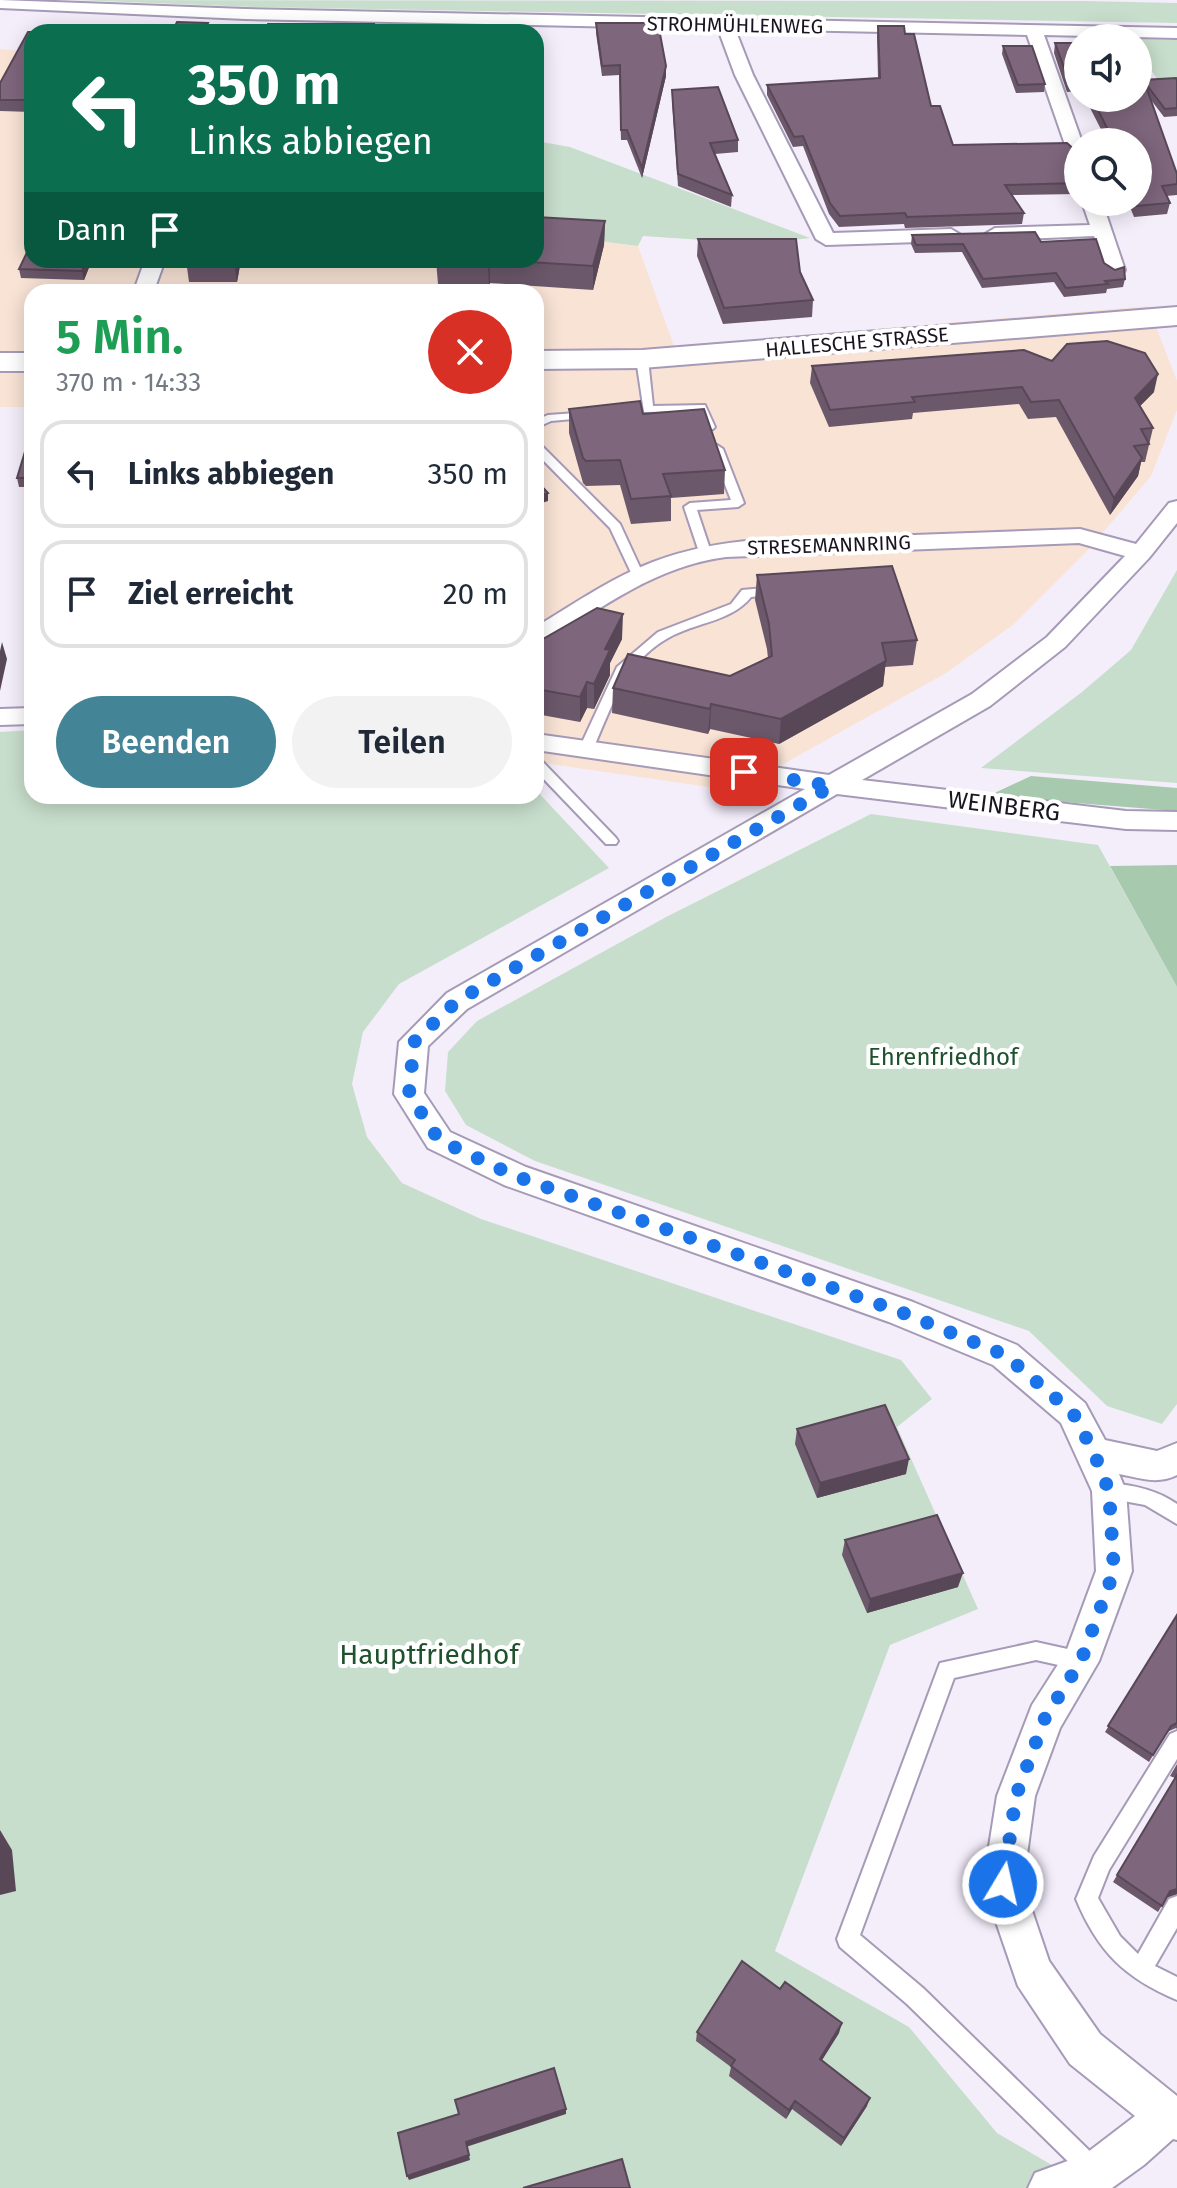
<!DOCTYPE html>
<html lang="de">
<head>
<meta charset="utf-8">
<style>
  :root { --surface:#fff; --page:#f2f2f3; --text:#1f2937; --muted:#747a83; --line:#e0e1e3; --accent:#438497 }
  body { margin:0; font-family:"Fira Sans",sans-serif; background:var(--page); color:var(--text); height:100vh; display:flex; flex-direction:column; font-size:30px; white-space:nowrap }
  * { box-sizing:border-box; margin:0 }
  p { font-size:26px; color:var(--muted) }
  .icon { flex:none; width:44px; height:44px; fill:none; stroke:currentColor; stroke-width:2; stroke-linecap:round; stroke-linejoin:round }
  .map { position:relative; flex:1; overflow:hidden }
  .drawer { position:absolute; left:24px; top:284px; width:520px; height:520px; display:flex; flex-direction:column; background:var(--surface); border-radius:24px; box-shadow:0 4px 20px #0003 }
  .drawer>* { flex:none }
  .top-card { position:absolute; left:24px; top:24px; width:520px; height:244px; border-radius:24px; box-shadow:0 4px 20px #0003; background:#0b6e4f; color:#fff; overflow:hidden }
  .fabs { position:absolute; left:1064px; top:24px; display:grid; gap:16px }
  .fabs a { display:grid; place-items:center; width:88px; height:88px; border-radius:50%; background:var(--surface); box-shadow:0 4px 20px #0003; font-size:40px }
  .pin { position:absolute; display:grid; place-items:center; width:68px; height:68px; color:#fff; margin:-34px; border-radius:16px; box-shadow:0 4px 12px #0006 }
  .me { position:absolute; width:88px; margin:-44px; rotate:9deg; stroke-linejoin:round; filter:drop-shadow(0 0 6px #0008) }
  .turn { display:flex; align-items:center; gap:28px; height:168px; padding:0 32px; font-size:36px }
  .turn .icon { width:104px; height:104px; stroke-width:2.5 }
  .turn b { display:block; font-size:56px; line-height:68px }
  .then { display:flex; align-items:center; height:76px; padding:0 32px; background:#0003; gap:16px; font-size:30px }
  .round { display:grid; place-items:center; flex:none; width:84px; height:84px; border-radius:42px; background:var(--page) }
  .headline { display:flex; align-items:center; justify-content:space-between; height:136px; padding:0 32px }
  h1 { font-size:48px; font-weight:600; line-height:60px; color:#1e9e55 }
  .action { display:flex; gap:16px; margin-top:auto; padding:16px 32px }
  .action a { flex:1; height:92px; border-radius:48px; background:var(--accent); color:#fff; font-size:32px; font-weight:600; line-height:92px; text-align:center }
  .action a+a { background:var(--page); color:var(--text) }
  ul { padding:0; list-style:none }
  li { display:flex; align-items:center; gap:24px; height:108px; margin:0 16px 12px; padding:0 16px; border:4px solid var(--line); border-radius:24px }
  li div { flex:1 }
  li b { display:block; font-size:30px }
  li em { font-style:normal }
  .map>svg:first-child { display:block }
</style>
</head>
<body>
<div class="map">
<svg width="1177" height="2188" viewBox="0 0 1177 2188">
  <rect width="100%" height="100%" fill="#f4eefb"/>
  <!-- commercial -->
  <path fill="#f8e3d5" d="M0 49 32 52V260H536V233L638 246 674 346 1148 306 1177 381V410L1151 476 1088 550 1014 624 946 673 787 762 729 801 716 788 536 762V292H32V407H0Z"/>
  <!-- green -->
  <path fill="#c8decc" d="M75 0 1084 1 1177 3V23L253 7Z
    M1138 39 1177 40V106L1138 52Z
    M536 141 570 147 810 238 761 244 643 236 638 246 536 233Z
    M1177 570V783L981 768 1082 692 1131 650Z
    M32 730V796H536V790L609 868 399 984 363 1032 352 1084 367 1137 402 1183 481 1219 901 1360 932 1399 897 1427 978 1609 890 1645 775 1951 909 2027 997 2133 1091 2188H0V732Z
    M871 814 1098 845 1177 987V1404L1162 1424 1107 1406 1029 1331 535 1161 466 1125 445 1091 448 1052 477 1021 668 916Z"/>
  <!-- forest -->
  <path fill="#a7c9ad" d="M1031 776 1177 788V811L988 796Z
    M1177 865V987L1110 866Z"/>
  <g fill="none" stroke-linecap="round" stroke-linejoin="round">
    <defs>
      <path id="service" d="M642 356 648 359 653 406 705 405 715 427 713 429H705L697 411 644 412 636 359Z
        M591 412 597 415 595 417 551 421 536 428V420L548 415Z
        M536 442 540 444 620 524 644 576 642 579H634L610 528 536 453Z
        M717 445 723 449 744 503 738 507 697 510 711 552 705 556 699 552 684 507 690 503 731 500 711 449Z
        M776 587 780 588V594L751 597C731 622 696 622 668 638 625 662 612 706 593 749L591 752H581L579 749 617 667 658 632 731 604 742 590Z
        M536 758 541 760 616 838 618 841 616 844H606L536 771Z
        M1109 1483C1134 1485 1157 1490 1177 1504V1524L1145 1505 1102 1497 1100 1491 1102 1485Z
        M1036 1642 1081 1652 1088 1654 1091 1661 1088 1668 1081 1670 1036 1660 954 1678 860 1935 923 1988 1103 2164 1107 2172 1103 2180 1095 2184 1087 2180 907 2004 840 1947 837 1939 940 1663Z
        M1177 1731V1759L1109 1870 1098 1898 1120 1936 1138 1954 1169 1899 1177 1896V1928L1155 1966 1177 1977V2000C1125 1978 1098 1952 1076 1899L1094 1856 1170 1734Z"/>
      <path id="minor" d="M0 0 245 9 1177 28V38L1044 35 1082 142H1078V162L1069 156 1027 35 735 29 753 75 833 233 951 229 961 235 951 241 826 245 816 239 735 75 718 29 245 19 0 8Z
        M1082 202H1102L1125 270 1122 274H1108L1094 236 995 240 985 234 995 228 1090 225Z
        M145 260H165L156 285 159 292H139L136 285Z
        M1177 501V523L1149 558 1065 647 990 706 862 780 1126 811 1177 812V830L1126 829 837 794 467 1009 428 1046 424 1093 450 1132 526 1167 913 1302 1017 1345 1085 1403 1105 1440 1157 1451 1177 1443V1475C1157 1485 1140 1478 1119 1474L1126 1491 1132 1571 1099 1661 1060 1728 1035 1796 1023 1884 1049 1961 1100 2034 1177 2096V2140L1173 2139 1144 2165 1112 2188H1028L1035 2173 1084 2155 1135 2116 1070 2064 1018 1986 983 1884 997 1796 1032 1705 1066 1652 1096 1571 1092 1491 1061 1423 993 1365 889 1322 504 1185 428 1148 394 1094 399 1042 447 993 805 789 536 750V734L829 775 972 694 1047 637 1125 556 1079 543 726 557C656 566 603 607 545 643L536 646V627C614 579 651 551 746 541L1080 529 1136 544 1169 503Z
        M32 708V724L0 725V709Z"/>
      <path id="secondary" d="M1177 307V325L642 368 536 369V351L642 350Z
        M0 353H32V371H0Z"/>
    </defs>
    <!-- service casing -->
    <use href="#service" stroke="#a69ab7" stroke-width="4"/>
    <!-- minor casing -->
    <use href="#minor" stroke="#a69ab7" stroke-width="4"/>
    <!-- secondary casing -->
    <use href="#secondary" stroke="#a69ab7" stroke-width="4"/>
    <!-- service -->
    <use href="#service" fill="#fff" fill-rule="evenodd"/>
    <!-- minor -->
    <use href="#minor" fill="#fff" fill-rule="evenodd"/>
    <!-- secondary -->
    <use href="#secondary" fill="#fff" fill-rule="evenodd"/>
  </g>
  <!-- wall -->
  <path fill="#6c586b" d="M596 23 666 66V76L642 178 627 140H621L619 75 602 76 596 33Z
    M878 26 905 34 931 106 953 145 1078 153V194L1012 195 1024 213 1022 224 905 228 904 224 839 227 829 214 803 146 793 147 767 95V85L878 78 877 36Z
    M32 32V112L0 111V83Z
    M1055 43H1078V91L1067 92 1054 53Z
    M1003 46 1045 84 1044 92 1016 93 1002 54Z
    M1144 80H1177V116L1164 117 1151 100 1177 174V195L1166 196 1170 203 1167 214 1134 217 1128 202H1138L1085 98H1138Z
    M672 90 738 140V152L715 154 732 195 731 207 678 186 672 101Z
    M605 221 604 245 593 290 490 283 489 288 438 284 436 260Z
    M912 235 1041 242 1104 263 1125 279 1123 287 1107 289 1106 293 1064 297 1054 282 982 288 962 252 915 253 911 244Z
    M698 239 800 272 813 300 812 317 723 324 697 256Z
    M32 260H92L84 280 21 278 19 269Z
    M186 260H241L237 282H189Z
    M1052 361 1154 392 1140 406 1153 428 1145 462H1141L1138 476 1110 515 1056 417 1028 419 1019 404 913 413 912 419 829 427 810 383 812 366Z
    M569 409 643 414 725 470 724 494 671 498V521L631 524 620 485 586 486 583 483 569 433Z
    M32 445V487H19L17 478Z
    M757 575 917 640 913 665 885 667 883 686 779 744 710 729 708 734 612 713 613 688 730 676 768 658 767 649 755 600Z
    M622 639 610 663V675L594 709 587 708 580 722 536 714V643Z
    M797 1429 906 1474 817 1498 795 1444Z
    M845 1540 958 1587 867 1613 842 1555Z
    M1177 1615V1729L1176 1728 1167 1732 1149 1762 1105 1732Z
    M1177 1764V1894L1167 1897 1158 1912 1113 1882 1175 1778 1170 1776Z
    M697 2032 839 2033 822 2060 867 2106 841 2146 792 2109 786 2119 729 2076 731 2067 696 2041Z"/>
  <!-- shaded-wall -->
  <path fill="#584757" d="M208 23 209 32H204Z
    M666 66V76L642 178V168Z
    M605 221 604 245 593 290V266Z
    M87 260H92L84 280 82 271Z
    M234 260H241L237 282Z
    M490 260V283L489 288 488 264Z
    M1158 374 1154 392 1131 415 1135 398Z
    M1142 458 1138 476 1110 515 1114 498Z
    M548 493V501L536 505V497Z
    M623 614 622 639 610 663V675L594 709V684L605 649Z
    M2 642 7 659 0 691V651Z
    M886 661 883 686 779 744 781 719Z
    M587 682V708L580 722V697Z
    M711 704 710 729 708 734 710 709Z
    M909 1459 906 1474 817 1498 820 1483Z
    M963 1573 958 1587 867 1613 870 1599Z
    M0 1830 12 1850 16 1891 0 1895Z
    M1177 1889V1894L1166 1898 1170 1891Z
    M842 2023 839 2033 817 2068 820 2059Z
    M870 2098 867 2106 841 2146 844 2138Z
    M795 2101 792 2109 786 2119 789 2110Z
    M566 2109V2114L466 2147V2142Z
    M469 2155 470 2160 409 2180 407 2176Z"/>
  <!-- building -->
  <path fill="#7e667c" stroke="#584757" stroke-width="2" d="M177 22 208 23 204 32H172Z
    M596 23H658L666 66 642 168 627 130H621L620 65 602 66Z
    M268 24H374L373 32H265Z
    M878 26H904L905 34H914L931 106H940L953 145 1067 143 1078 153V183L1005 185 1024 213 907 217 905 213 840 216 830 203 803 136 794 137 767 85 880 78Z
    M28 32H37H32V100H0V83Z
    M1055 43H1078V81H1069Z
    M1003 46H1032L1045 84 1018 85Z
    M1138 77 1143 78 1177 174V184L1162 186 1170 203 1136 206 1134 202H1138V142H1114L1092 98H1138Z
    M1176 78 1177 80V108L1165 109 1143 80Z
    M718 87 738 140 710 143 732 195 678 174 672 90Z
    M536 217 605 221 593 266 498 260H536Z
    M1035 232 1041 242 1096 239 1104 263 1115 270 1124 267 1125 279 1105 281 1108 284 1066 288 1056 273 983 279 963 244 916 245 912 235Z
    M698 239H796L800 272 813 300 724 308Z
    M32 242V260H87L82 271 19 269Z
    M436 260H489L488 264Z
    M1107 341 1145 353 1158 374 1135 398 1153 428 1141 429 1149 444 1134 446 1142 458 1114 498 1059 400 1031 402 1022 387 912 397 915 402 830 410 812 366 1024 350 1052 361 1067 344Z
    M640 401 643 414 704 409 725 470 663 474 671 496 631 499 620 460 586 461 583 458 569 409Z
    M27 445H32V478H17Z
    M536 480 548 493 536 497Z
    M892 566 917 640 882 643 886 661 781 719 711 704 710 709 613 688 628 654 730 676 772 656 769 624 757 575Z
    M597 608 623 614 605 649 610 650 594 684 587 682 580 697 536 689V643Z
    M32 633V660H29Z
    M885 1405 909 1459 820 1483 797 1429Z
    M937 1515 963 1573 870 1599 845 1540Z
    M1177 1615V1723L1171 1726 1153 1755 1108 1726Z
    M1177 1775V1889L1170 1891 1162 1906 1117 1875Z
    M0 1844 2 1868 0 1869Z
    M742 1961 780 1989 785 1982 842 2023 820 2059 870 2098 844 2138 795 2101 789 2110 731 2066 735 2060 697 2032Z
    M554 2068 566 2109 466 2142 469 2155 407 2176 398 2133 459 2114 455 2100Z
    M622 2159 630 2188H523Z"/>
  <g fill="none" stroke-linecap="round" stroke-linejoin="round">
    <!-- route -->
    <path stroke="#1a73e8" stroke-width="14" stroke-dasharray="0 25.2" d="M744 772 832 786 457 1001 414 1042 409 1094 439 1140 515 1176 901 1312 1005 1355 1073 1413 1094 1453 1109 1491 1114 1571 1081 1661 1045 1718 1016 1796 1003 1884"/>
  </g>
  <g text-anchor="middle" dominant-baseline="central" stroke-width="8" stroke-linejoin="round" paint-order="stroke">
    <!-- far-street labels -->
    <g font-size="20" fill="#19141f" stroke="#fff">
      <text transform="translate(735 25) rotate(1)">STROHMÜHLENWEG</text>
      <text transform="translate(857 342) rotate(-5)">HALLESCHE STRASSE</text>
      <text transform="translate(829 545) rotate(-2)">STRESEMANNRING</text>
    </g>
    <!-- street labels -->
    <g font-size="24" fill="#19141f" stroke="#fff">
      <text transform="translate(1004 806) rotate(7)">WEINBERG</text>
    </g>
    <!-- park labels -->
    <g font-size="24" fill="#1e512c" stroke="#fff">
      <text x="943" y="1057">Ehrenfriedhof</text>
    </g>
    <!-- near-park labels -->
    <g font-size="28" fill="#1e512c" stroke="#fff">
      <text x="429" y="1654">Hauptfriedhof</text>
    </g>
  </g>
</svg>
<div class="fabs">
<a><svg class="icon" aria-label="sound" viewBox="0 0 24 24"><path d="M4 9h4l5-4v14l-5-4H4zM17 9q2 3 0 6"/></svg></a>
<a><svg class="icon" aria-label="search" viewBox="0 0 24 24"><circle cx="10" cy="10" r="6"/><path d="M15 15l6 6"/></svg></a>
</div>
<div class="pin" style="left:744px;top:772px;background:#d93025"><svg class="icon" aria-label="arrive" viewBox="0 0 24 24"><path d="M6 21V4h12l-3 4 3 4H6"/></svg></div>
<svg class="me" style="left:1003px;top:1884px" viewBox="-20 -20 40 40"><circle r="17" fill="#1a73e8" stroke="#fff" stroke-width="3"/><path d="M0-11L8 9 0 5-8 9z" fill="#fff"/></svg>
<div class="top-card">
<div class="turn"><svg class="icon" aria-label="left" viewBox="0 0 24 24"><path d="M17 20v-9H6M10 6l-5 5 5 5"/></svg><div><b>350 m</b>Links abbiegen</div></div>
<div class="then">Dann<svg class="icon" aria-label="arrive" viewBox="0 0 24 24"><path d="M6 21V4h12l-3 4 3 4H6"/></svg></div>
</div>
<section class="drawer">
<div class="headline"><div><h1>5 Min.</h1><p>370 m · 14:33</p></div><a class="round" style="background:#d93025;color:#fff"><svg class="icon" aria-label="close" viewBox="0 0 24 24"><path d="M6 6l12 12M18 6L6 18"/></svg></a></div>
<ul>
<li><svg class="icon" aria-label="left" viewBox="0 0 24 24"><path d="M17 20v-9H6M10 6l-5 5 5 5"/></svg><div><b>Links abbiegen</b></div><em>350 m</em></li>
<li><svg class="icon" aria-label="arrive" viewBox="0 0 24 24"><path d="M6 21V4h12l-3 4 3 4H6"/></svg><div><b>Ziel erreicht</b></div><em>20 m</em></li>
</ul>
<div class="action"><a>Beenden</a><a>Teilen</a></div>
</section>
</div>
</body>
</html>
